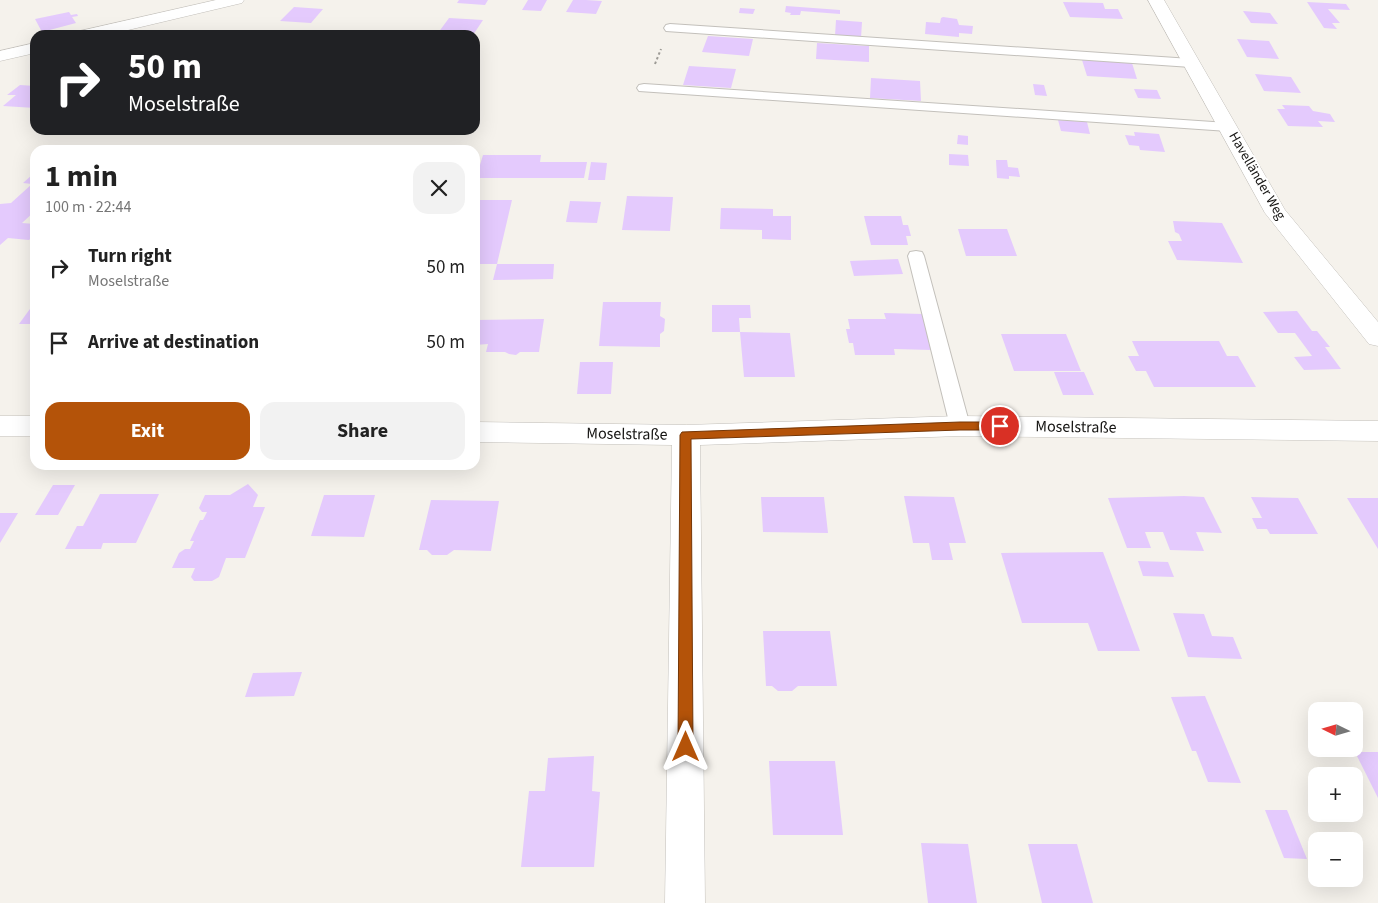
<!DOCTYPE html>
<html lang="en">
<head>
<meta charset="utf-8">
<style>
  :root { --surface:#fff; --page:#f2f2f2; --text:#222; --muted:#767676; --accent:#b45309 }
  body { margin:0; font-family:"Source Sans 3",sans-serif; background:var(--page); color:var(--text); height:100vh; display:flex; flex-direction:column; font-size:19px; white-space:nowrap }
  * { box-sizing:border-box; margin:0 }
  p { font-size:16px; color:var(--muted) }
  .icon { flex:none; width:28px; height:28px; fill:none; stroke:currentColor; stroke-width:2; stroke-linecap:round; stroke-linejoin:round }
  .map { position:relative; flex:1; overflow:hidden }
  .side { position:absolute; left:30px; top:145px; width:450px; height:325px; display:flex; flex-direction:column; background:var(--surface); border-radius:15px; box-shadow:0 5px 20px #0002 }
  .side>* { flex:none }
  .top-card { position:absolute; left:30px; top:30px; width:450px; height:105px; border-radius:15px; box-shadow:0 5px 20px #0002; background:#202124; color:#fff; overflow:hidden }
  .needle { width:32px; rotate:275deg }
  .controls { position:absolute; left:1308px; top:702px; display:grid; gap:10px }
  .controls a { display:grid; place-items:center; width:55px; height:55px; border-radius:10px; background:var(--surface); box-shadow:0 5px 20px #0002; font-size:25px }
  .pin { position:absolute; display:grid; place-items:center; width:42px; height:42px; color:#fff; margin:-21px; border:2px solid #fff; border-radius:50%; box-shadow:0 1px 5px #0007 }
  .me { position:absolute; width:55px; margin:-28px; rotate:0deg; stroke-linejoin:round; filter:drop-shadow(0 0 4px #0008) }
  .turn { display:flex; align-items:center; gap:18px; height:105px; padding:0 15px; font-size:22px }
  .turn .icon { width:65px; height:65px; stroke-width:2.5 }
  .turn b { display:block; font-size:35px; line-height:42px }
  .round { display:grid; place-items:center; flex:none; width:52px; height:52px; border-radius:15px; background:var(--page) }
  .overview { display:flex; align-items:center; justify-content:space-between; height:85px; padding:0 15px }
  h1 { font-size:30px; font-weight:700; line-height:38px }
  .action { display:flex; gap:10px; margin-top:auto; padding:10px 15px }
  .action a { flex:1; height:58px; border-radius:15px; background:var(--accent); color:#fff; font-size:20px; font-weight:700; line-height:58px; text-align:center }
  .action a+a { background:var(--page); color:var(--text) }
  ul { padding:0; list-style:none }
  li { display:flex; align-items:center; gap:15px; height:75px; padding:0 15px }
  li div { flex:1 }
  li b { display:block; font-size:19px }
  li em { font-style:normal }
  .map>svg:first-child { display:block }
</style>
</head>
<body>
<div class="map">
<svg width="1378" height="903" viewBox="0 0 1378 903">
  <rect width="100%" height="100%" fill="#f5f2ec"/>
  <!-- building -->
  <path fill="#e4cafd" d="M459 0H488L485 5 457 3Z
    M528 0H547L541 11 522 10Z
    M573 0H586L602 1 596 14 566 12Z
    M1063 2 1103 3 1105 9H1118L1123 19 1070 17Z
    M1307 2 1346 4 1350 10 1328 9 1340 23H1332L1337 29 1324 28Z
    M786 6 840 10V14L801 11 800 15H790L791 13 785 12Z
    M294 7 323 9 311 23 280 21Z
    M740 8 755 9 753 14 739 13Z
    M1243 11 1270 13 1278 24 1251 23Z
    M69 12 71 15 77 14 78 16 72 17 76 23 42 32 35 19Z
    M943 17 957 19 959 25 973 26 972 34 959 33V37L925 34 926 22 940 23 941 18Z
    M449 18 483 20 473 35 438 33Z
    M836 20 862 22 861 38 835 36Z
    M708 36 753 39 749 56 702 52Z
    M1237 39 1269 41 1279 59 1247 57Z
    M817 43 869 46V62L816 59Z
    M1082 60 1132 63 1137 79 1087 76Z
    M689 66 736 69 731 88 683 85Z
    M1255 74 1291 77 1301 93 1264 91Z
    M871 78 920 81 921 101 870 98Z
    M1033 84 1044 85 1047 96 1035 95Z
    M20 85 35 86V108L3 106 16 95H7Z
    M1134 89 1157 90 1161 99 1138 98Z
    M1282 105 1309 106 1313 111 1330 114 1335 122 1318 121 1323 127 1288 126 1277 109H1285Z
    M1058 120 1087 122 1090 134 1061 131Z
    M1134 132 1159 134 1165 152 1140 150 1139 146 1129 145 1125 135 1135 136Z
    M958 135 968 136V145L957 144Z
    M949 154 968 155 969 166 949 165Z
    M483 155H541L540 162H587L584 178H476Z
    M996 160H1007L1008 167 1018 168 1020 177 1009 176V179L997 178Z
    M591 162 607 163 605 180H588Z
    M33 174H35V211L22 223 35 224V234L29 240 8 238 0 245V204L11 203 32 184 23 183Z
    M627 196 673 197 670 231 622 230Z
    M475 200H512L497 264H475Z
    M570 201 601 202 597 223 566 222Z
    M721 208 773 209V216H791V240L762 239V230L720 229Z
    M864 216H901L903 225H908L911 236H906L908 245H871Z
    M1173 221 1222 223 1243 263 1177 260 1168 241H1182L1179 234 1175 232Z
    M958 229H1007L1017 256H966Z
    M898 259 903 274 854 276 850 261Z
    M497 264H554L553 279 493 280Z
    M35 302V324H19Z
    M603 302H661L660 316 665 319 664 331 660 334V347L599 346Z
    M712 305H750L751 318H739L740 332H712Z
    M1297 311 1312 331H1317L1330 347H1325L1341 369 1304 370 1294 357 1312 356 1295 333H1278L1263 312Z
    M884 313 923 314 932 350 894 349 895 355H855L853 343H849L846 329H850L848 319H886Z
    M544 319 539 352H520L516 355 509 354 505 352H486L488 344 475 345V320Z
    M740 332 790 333 795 377H744Z
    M1001 334H1066L1081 371H1014Z
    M1132 341H1219L1227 356H1238L1256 387H1154L1146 371H1136L1128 356H1139Z
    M580 362H613L611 394H577Z
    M1054 372H1084L1094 395H1063Z
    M248 484 258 495 253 507H265L245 558H226L219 577 212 581H194L191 577 195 568H172L179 553 185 549H190L194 541H190L200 520H203L207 512H202L199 508 205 495H230Z
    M53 485H75L58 515H35Z
    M100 494H159L136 543H103L101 549H65L77 526H83Z
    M324 495H375L364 537 311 536Z
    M904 496 954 497 966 543H949L953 560H932L929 543H913Z
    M1184 496 1204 497 1222 533 1196 532 1204 551 1170 550 1163 532H1145L1151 548H1127L1108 498Z
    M761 497H824L828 533 763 532Z
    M1251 497 1298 498 1318 534H1270L1267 529H1257L1252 518H1262Z
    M1347 498H1378V549Z
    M431 500 499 501 491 551 454 550 447 555H432L427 550H419Z
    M0 513H18L0 543Z
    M1103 552 1140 651H1098L1088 623H1022L1001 553Z
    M1138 561 1168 562 1174 577 1143 576Z
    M1173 613 1204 614 1212 636 1233 637 1242 659 1188 657Z
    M763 631H830L837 686H798L792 691H778L772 686H766Z
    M302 672 294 696 245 697 253 673Z
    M1205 696 1241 783 1208 782 1196 751H1192L1171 697Z
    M1355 752H1378V798Z
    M594 756 592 791 600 792 594 867H521L529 791H545L548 758Z
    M769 761H835L843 835H773Z
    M1265 810H1287L1307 859 1284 858Z
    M921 843 968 844 977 903H928Z
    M1028 844H1077L1093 903H1042Z"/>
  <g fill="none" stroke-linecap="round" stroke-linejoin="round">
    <defs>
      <path id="service" d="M670 24 1191 59 1197 63 1191 67 666 31 664 28 666 25Z
        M644 84 1228 123 1235 127 1228 131 639 91 637 88 639 85Z
        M916 251 922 252 924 256 970 426 967 431 960 433 953 431 950 426 908 256 910 252Z"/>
      <path id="minor" d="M216 0H244L242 3 107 35H78L80 31Z
        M35 43V53L0 61V51Z
        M0 416H35V436H0Z
        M960 416 1378 421V441L960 436 700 445 705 903H665L672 445 475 442V422L686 425Z"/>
      <path id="tertiary" d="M1148 0H1164L1285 210 1378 322V346L1369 344 1265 213Z"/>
    </defs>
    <!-- service casing -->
    <use href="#service" stroke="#c3c0bb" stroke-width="2"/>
    <!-- minor casing -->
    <use href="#minor" stroke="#c3c0bb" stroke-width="1"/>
    <!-- tertiary casing -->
    <use href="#tertiary" stroke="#c3c0bb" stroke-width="1"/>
    <!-- path -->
    <path stroke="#9d9b96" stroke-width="2" stroke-dasharray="2.5 2.5" stroke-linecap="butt" d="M655 64 661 49"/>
    <!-- service -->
    <use href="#service" fill="#fff" fill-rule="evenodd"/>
    <!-- minor -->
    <use href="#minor" fill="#fff" fill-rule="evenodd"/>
    <!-- tertiary -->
    <use href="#tertiary" fill="#fff" fill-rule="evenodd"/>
  </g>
  <!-- route -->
  <path fill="#b45309" stroke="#753606" d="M960 422H1000L1005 426 1000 430H960L691 439 693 747 691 752 686 754 680 752 678 747 680 435 682 432Z"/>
  <g text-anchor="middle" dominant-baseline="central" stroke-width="4" stroke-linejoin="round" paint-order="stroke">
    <!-- far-street labels -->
    <g font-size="14" fill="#151412" stroke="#fff">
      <text transform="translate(1257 176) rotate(60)">Havelländer Weg</text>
    </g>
    <!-- street labels -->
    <g font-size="16" fill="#151412" stroke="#fff">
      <text transform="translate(1076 427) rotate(1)">Moselstraße</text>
      <text transform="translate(627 434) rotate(1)">Moselstraße</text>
    </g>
  </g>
</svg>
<div class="controls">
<a><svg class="needle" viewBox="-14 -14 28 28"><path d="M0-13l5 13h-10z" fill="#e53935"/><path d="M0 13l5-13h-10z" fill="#767676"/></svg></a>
<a>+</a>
<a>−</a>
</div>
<div class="pin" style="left:1000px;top:426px;background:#d93025"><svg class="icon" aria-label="arrive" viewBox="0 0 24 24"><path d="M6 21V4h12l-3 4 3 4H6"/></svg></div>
<svg class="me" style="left:686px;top:747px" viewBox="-20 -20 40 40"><path d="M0-17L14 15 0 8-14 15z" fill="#b45309" stroke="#fff" stroke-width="4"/></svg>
<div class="top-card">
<div class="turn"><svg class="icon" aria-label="right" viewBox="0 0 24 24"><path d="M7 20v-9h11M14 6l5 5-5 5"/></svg><div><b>50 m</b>Moselstraße</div></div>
</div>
<section class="side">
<div class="overview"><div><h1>1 min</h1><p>100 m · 22:44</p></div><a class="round"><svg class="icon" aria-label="close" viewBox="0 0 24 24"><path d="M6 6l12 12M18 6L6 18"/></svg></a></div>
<ul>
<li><svg class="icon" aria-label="right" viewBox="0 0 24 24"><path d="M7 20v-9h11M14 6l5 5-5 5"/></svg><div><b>Turn right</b><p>Moselstraße</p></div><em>50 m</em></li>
<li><svg class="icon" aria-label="arrive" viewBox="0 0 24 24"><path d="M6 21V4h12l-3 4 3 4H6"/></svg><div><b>Arrive at destination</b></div><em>50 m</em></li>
</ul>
<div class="action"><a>Exit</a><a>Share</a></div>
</section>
</div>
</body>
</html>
